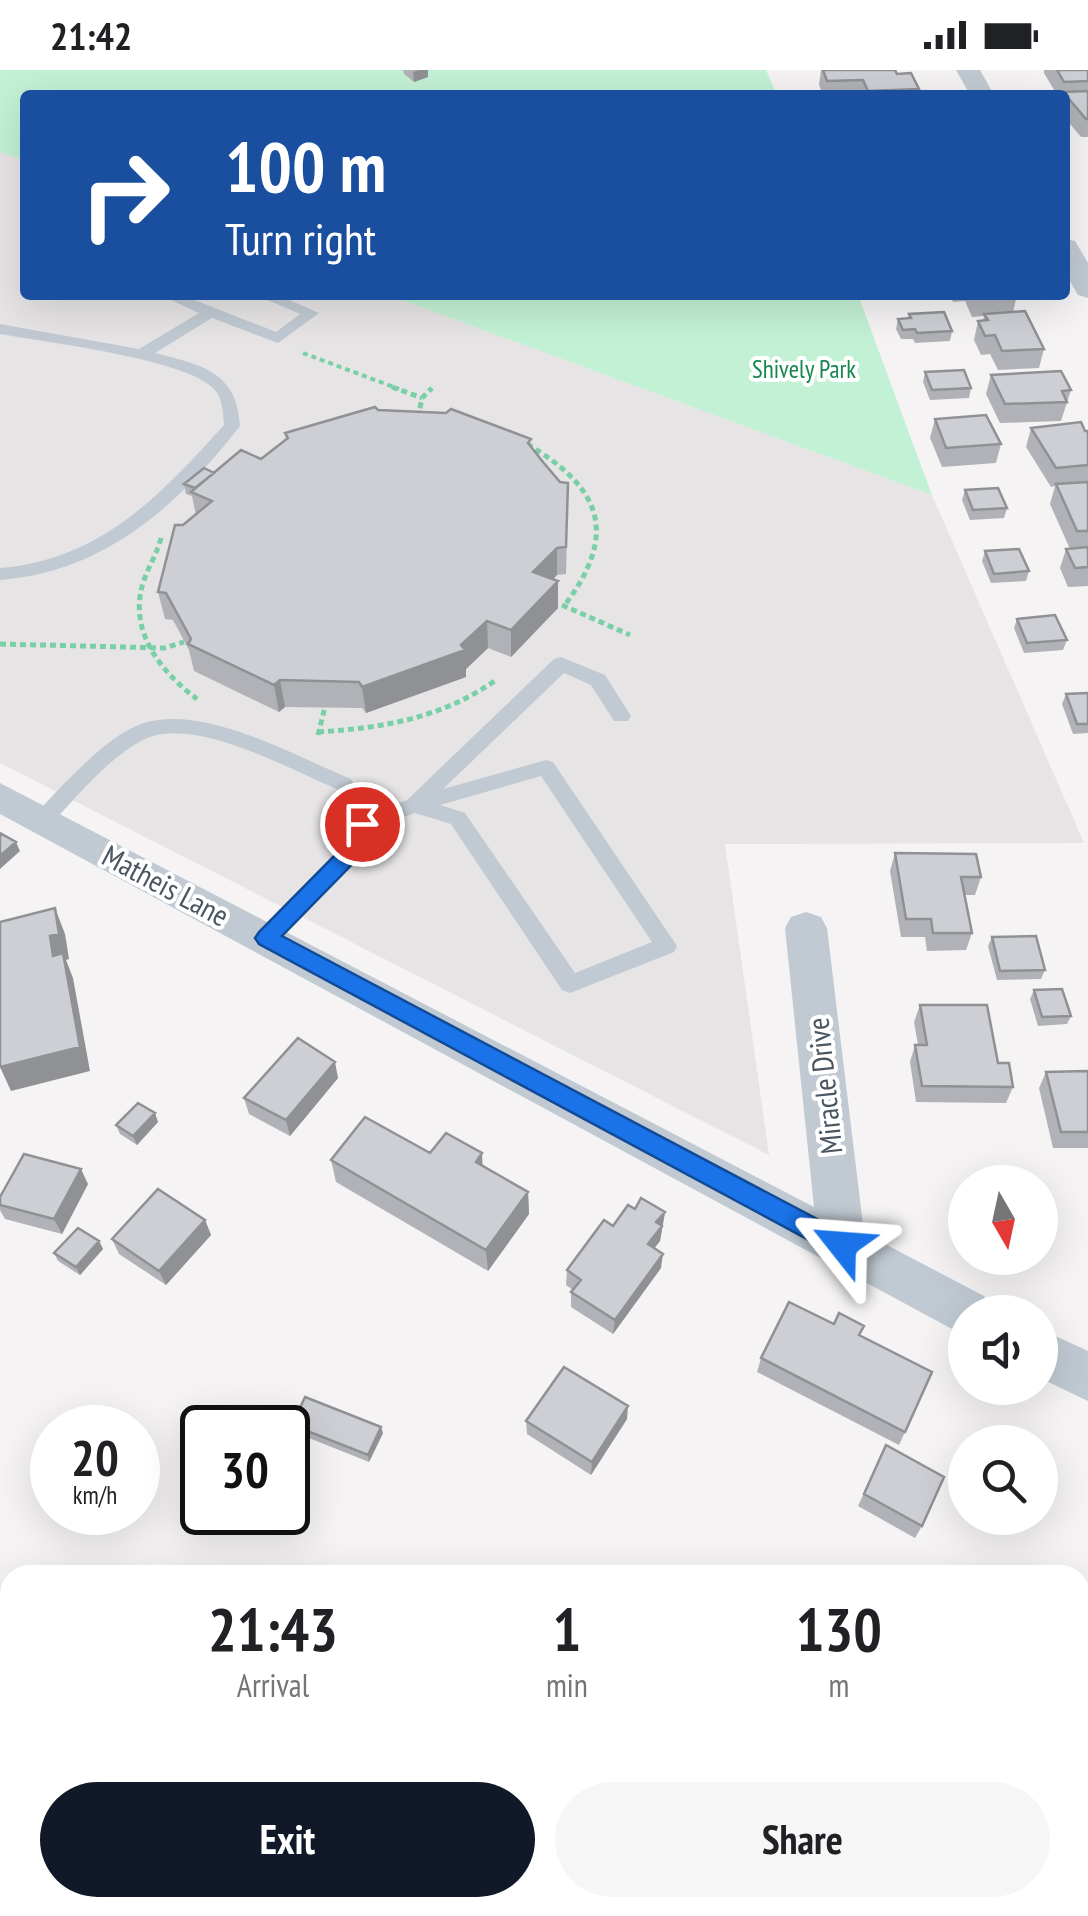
<!DOCTYPE html>
<html lang="en">
<head>
<meta charset="utf-8">
<style>
  :root { --surface:#fff; --page:#f6f6f6; --text:#202124; --muted:#757577; --accent:#111827 }
  body { margin:0; font-family:"PT Sans Narrow",sans-serif; background:var(--page); color:var(--text); height:100vh; display:flex; flex-direction:column; font-size:38px; white-space:nowrap }
  * { box-sizing:border-box; margin:0 }
  p { font-size:32px; color:var(--muted) }
  .icon { flex:none; width:55px; height:55px; fill:none; stroke:currentColor; stroke-width:2; stroke-linecap:round; stroke-linejoin:round }
  .map { position:relative; flex:1; overflow:hidden }
  .side { position:absolute; left:0px; top:1495px; width:1090px; height:352px; display:flex; flex-direction:column; background:var(--surface); border-radius:30px 30px 0 0; box-shadow:0 10px 40px #0002 }
  .side>* { flex:none }
  .hud { position:absolute; left:20px; top:20px; width:1050px; height:210px; border-radius:10px; box-shadow:0 10px 40px #0002; background:#1a4fa0; color:#fff; overflow:hidden }
  .needle { width:65px; rotate:171deg }
  .buttons { position:absolute; left:948px; top:1095px; display:grid; gap:20px }
  .buttons a { display:grid; place-items:center; width:110px; height:110px; border-radius:50%; background:var(--surface); box-shadow:0 10px 40px #0002; font-size:50px }
  .speed { position:absolute; left:30px; top:1335px; display:flex; gap:20px; font-size:50px; font-weight:700; text-align:center }
  .speed>* { display:grid; place-content:center; width:130px; height:130px; border-radius:50%; background:var(--surface); box-shadow:0 10px 40px #0002; line-height:1 }
  .speed small { font-size:25px; font-weight:400 }
  .speed .limit { border:5px solid #111; border-radius:15px; background:#fff; color:#111 }
  .pin { position:absolute; display:grid; place-items:center; width:85px; height:85px; color:#fff; margin:-42px; border:5px solid #fff; border-radius:50%; box-shadow:0 2px 10px #0007 }
  .me { position:absolute; width:110px; margin:-55px; rotate:298deg; stroke-linejoin:round; filter:drop-shadow(0 0 8px #0008) }
  .turn { display:flex; align-items:center; gap:35px; height:210px; padding:0 40px; font-size:45px }
  .turn .icon { width:130px; height:130px; stroke-width:2.5 }
  .turn b { display:block; font-size:70px; line-height:85px }
  .eta { display:flex; justify-content:space-evenly; align-items:center; height:170px; text-align:center }
  .eta b { font-size:60px; font-weight:600; line-height:70px }
  .action { display:flex; gap:20px; margin-top:auto; padding:20px 40px }
  .action a { flex:1; height:115px; border-radius:60px; background:var(--accent); color:#fff; font-size:40px; font-weight:600; line-height:115px; text-align:center }
  .action a+a { background:var(--page); color:var(--text) }
  .status { display:flex; justify-content:space-between; align-items:center; height:70px; padding:0 50px; background:var(--surface); direction:ltr }
  .status svg { height:28px; fill:currentColor }
  .map>svg:first-child { display:block }
</style>
</head>
<body>
<div class="status"><b>21:42</b><svg viewBox="0 0 49 12"><path d="M0 12V9h3v3zM5 12V6h3v6zM10 12V3h3v9zM15 12V0h3v12zM26 1h20v11H26zM47 4h2v5h-2z"/></svg></div>
<div class="map">
<svg width="1088" height="1846" viewBox="0 0 1088 1846">
  <rect width="100%" height="100%" fill="#f5f3f3"/>
  <!-- education -->
  <path fill="#e6e4e5" d="M0 82 25 91V225H388L932 425 1084 773 725 774 769 1085 0 693Z"/>
  <!-- green -->
  <path fill="#c3f1d5" d="M0 0H766L777 25H25V91L0 82Z
    M388 225H858L932 425Z"/>
  <g fill="none" stroke-linecap="round" stroke-linejoin="round">
    <!-- path-far1 -->
    <path stroke="#7ad0a6" stroke-width="4" stroke-dasharray="5 4" stroke-linecap="butt" d="M303 283 399 319"/>
    <!-- path -->
    <path stroke="#7ad0a6" stroke-width="5" stroke-dasharray="6 4" stroke-linecap="butt" d="M392 317 422 328
      M418 348 422 328 432 318
      M527 374C602 418 619 464 564 536
      M161 468C157 484 148 497 143 513 128 561 161 602 197 629
      M562 535 630 565
      M0 574 164 578 184 572
      M318 662C383 658 442 648 496 610
      M318 665 325 637"/>
    <!-- lane -->
    <path fill="#c1cad2" fill-rule="evenodd" d="M160 225H182L276 262 300 244 256 225H278L319 243 278 273 212 248 155 283C201 295 237 301 240 356 178 436 104 502 0 510V498C100 490 160 426 224 355 223 343 223 328 214 319 187 289 44 272 0 264V254L139 279 199 243Z
      M561 587 605 605 631 646 628 651H614L591 615 564 603 443 719 546 690 553 692 677 876 674 882 570 923 562 920 451 754 415 743 371 759 366 780 274 874H258L255 868 258 862 349 771 348 742 337 719C288 699 191 643 141 671 105 691 79 725 51 754H37L34 749C46 730 65 713 81 697 99 680 120 661 144 653 205 634 295 686 351 709L369 744 407 730 554 589ZM541 706 652 872 575 903 465 743 440 735Z"/>
    <!-- street -->
    <path fill="#c1cad2" fill-rule="evenodd" d="M956 0H980L994 25H970Z
      M1065 169 1075 171 1088 193V228L1078 225 1065 203Z
      M0 713 814 1137 785 858 791 847 806 842 821 847 827 858 864 1163 984 1226 991 1242H965V1264L950 1258 0 744Z
      M1040 1259 1088 1281V1331L1040 1308Z
      M1088 1807V1846H965L968 1838H1080V1808Z"/>
  </g>
  <!-- wall -->
  <path fill="#b0b2b7" d="M403 0H428V7L414 12 404 4Z
    M821 0H895L897 4 919 19V21L927 25H823L819 15Z
    M1044 0H1088V67H1081L1065 48V25H1057L1044 3Z
    M950 225H1017L1013 242 1044 279 1039 298 998 300 990 284 981 285 974 270 978 251 983 250 984 246 972 247 965 231 953 232Z
    M909 244 952 261 950 271 915 273 913 269H901L896 259 898 249 908 248Z
    M925 302 971 318 969 328 930 330 923 312Z
    M991 305 1071 320 1061 351 1000 353 986 324Z
    M378 340 531 377 560 412 568 413 566 504 557 505 552 509 558 538 511 587 488 578 466 599V607L366 643 362 638 285 637 279 642 194 601 189 580 173 550 165 549 158 522 183 455 196 445 192 426 186 424 184 414 214 403 261 389 286 369 285 363Z
    M935 349 1001 374 996 393 942 397 930 368Z
    M1031 358 1088 361V516L1068 517 1060 498 1066 479H1070L1050 434 1055 416 1051 417 1026 377Z
    M965 420 1007 438 1004 448 970 450 962 430Z
    M985 481 1029 501 1026 511 991 513 982 491Z
    M1017 549 1067 570 1063 580 1024 583 1014 558Z
    M1088 623V663L1073 664 1062 634 1066 624Z
    M895 783 981 807 975 825H964L972 863 966 880 927 881 925 867H901L890 801Z
    M992 867 1045 900 1041 909 997 910 988 876Z
    M1034 920 1071 946 1067 954 1038 956 1030 929Z
    M920 935 998 993 1013 1017 1006 1033 916 1032 910 992 915 975H918L914 952Z
    M1088 1001V1078H1053L1039 1018 1046 1002Z
    M338 1008 290 1066 249 1044 244 1028Z
    M158 1052 137 1075 120 1064 116 1055Z
    M430 1083 483 1096 528 1122 529 1144 488 1201 336 1112 331 1090Z
    M88 1114 62 1164 5 1149 0 1140V1127Z
    M635 1139 665 1142 660 1171 654 1178 661 1198 613 1264 571 1237V1222L573 1220 566 1215 567 1200 613 1156Z
    M205 1150 211 1165 166 1215 119 1184 112 1169Z
    M99 1171 103 1179 80 1205 58 1191 54 1183Z
    M834 1254 860 1266 905 1362 899 1375 757 1302 761 1288Z
    M627 1349 591 1405 527 1364 526 1351Z
    M292 1355 383 1363 369 1392 294 1362Z
    M886 1375 922 1456 915 1468 858 1436Z
    M1086 1544H1088V1599L1080 1569V1550Z"/>
  <!-- shaded-wall -->
  <path fill="#909195" d="M420 0H428V7L414 12 413 2Z
    M557 478V505L533 530V502Z
    M558 511V538L511 587V560Z
    M487 551 488 578 466 599V607L366 643 362 617 461 575Z
    M280 610 285 637 279 642 274 615Z
    M16 772 20 781 0 799V786Z
    M55 838 65 864 69 889 66 890 73 908 90 1001 11 1021 0 997 53 886 50 866Z
    M335 992 338 1008 290 1066 286 1050Z
    M155 1043 158 1052 137 1075 133 1066Z
    M482 1083 483 1106 476 1092Z
    M81 1099 88 1114 62 1164 54 1149Z
    M528 1122 529 1144 488 1201 486 1180Z
    M665 1142 660 1171 646 1189 648 1174 656 1152Z
    M205 1150 211 1165 166 1215 159 1201Z
    M99 1171 103 1179 80 1205 76 1197Z
    M663 1184 661 1198 613 1264 615 1250Z
    M628 1336 627 1349 591 1405 592 1392Z
    M381 1357 383 1363 369 1392 368 1385Z
    M2 1585 10 1591V1663L8 1684 0 1679V1605Z"/>
  <!-- building -->
  <path fill="#cdcfd5" stroke="#909195" stroke-width="2.5" d="M823 0H895L897 4 911 3 919 19 868 21 863 10 827 11Z
    M1057 0H1088V11L1064 12Z
    M926 21 927 25H886L885 23Z
    M1088 21V49H1086L1063 22Z
    M975 225H1017V226L977 228Z
    M1025 241 1044 279 1002 281 995 265 985 266 978 251 988 250 984 244Z
    M944 242 952 261 917 263 915 259 903 260 898 249 911 248 909 244Z
    M964 300 971 318 932 320 925 302Z
    M1061 301 1071 320 1062 321 1067 332 1005 334 991 305Z
    M375 337 378 340 446 343 451 339 531 369 528 373 543 392 560 412 568 413 566 477 557 478 533 502 558 511 511 560 487 551 461 575 465 580 362 617 359 612 280 610 274 615 188 574 191 569 166 523 158 522 175 455H183L212 431 191 422 241 380 261 389 288 368 285 363Z
    M986 345 1001 374 946 378 935 349Z
    M1081 352 1085 361H1088V395L1056 398 1031 358Z
    M204 398 214 403 195 418 184 414Z
    M1088 412V461H1077L1056 414Z
    M998 418 1007 438 973 440 965 420Z
    M1088 477V497L1075 498 1066 479Z
    M1019 479 1029 501 994 504 985 481Z
    M1055 545 1067 570 1027 573 1017 549Z
    M1088 623V654H1077L1066 624Z
    M0 763 16 772 0 786Z
    M895 783 976 784 981 807H961L972 863H933L931 849H906Z
    M55 838 59 864 50 866 53 886 63 883 80 977 0 997V852Z
    M1036 866 1045 900 1000 901 992 867Z
    M1062 919 1071 946 1042 947 1034 920Z
    M920 935H987L998 993H1009L1013 1017 922 1016 915 975H927Z
    M298 968 335 992 286 1050 244 1028Z
    M1088 1001V1062H1061L1046 1002Z
    M138 1033 155 1043 133 1066 116 1055Z
    M365 1047 430 1083 446 1063 482 1083 476 1092 528 1122 486 1180 331 1090Z
    M24 1084 81 1099 54 1149 0 1135V1127Z
    M158 1119 205 1150 159 1201 112 1169Z
    M641 1128 665 1142 656 1152 662 1156 648 1174 663 1184 615 1250 571 1222 581 1210 567 1200 604 1150 613 1156 628 1135 635 1139Z
    M78 1158 99 1171 76 1197 54 1183Z
    M789 1232 834 1254 839 1243 864 1256 859 1265 932 1302 905 1362 761 1288Z
    M564 1297 628 1336 592 1392 526 1351Z
    M305 1327 381 1357 368 1385 292 1355Z
    M886 1375 944 1407 922 1456 864 1424Z"/>
  <!-- route -->
  <path fill="#1a73e8" stroke="#114b97" stroke-width="2.5" d="M362 746 373 754 366 780 282 866 851 1167 855 1175 851 1183 842 1186 833 1183 259 874 255 868 259 862 349 771 352 754Z"/>
  <g text-anchor="middle" dominant-baseline="central" stroke-width="8" stroke-linejoin="round" paint-order="stroke">
    <!-- far-park labels -->
    <g font-size="25" fill="#17864f" stroke="#fff">
      <text x="804" y="299">Shively Park</text>
    </g>
    <!-- street labels -->
    <g font-size="30" fill="#4a5661" stroke="#fff">
      <text transform="translate(166 815) rotate(28)">Matheis Lane</text>
      <text transform="translate(824 1016) rotate(-96)">Miracle Drive</text>
    </g>
  </g>
</svg>
<div class="buttons">
<a><svg class="needle" viewBox="-14 -14 28 28"><path d="M0-13l5 13h-10z" fill="#e53935"/><path d="M0 13l5-13h-10z" fill="#757577"/></svg></a>
<a><svg class="icon" aria-label="sound" viewBox="0 0 24 24"><path d="M4 9h4l5-4v14l-5-4H4zM17 9q2 3 0 6"/></svg></a>
<a><svg class="icon" aria-label="search" viewBox="0 0 24 24"><circle cx="10" cy="10" r="6"/><path d="M15 15l6 6"/></svg></a>
</div>
<div class="speed"><div>20<small>km/h</small></div><div class="limit">30</div></div>
<div class="pin" style="left:362px;top:754px;background:#d93025"><svg class="icon" aria-label="arrive" viewBox="0 0 24 24"><path d="M6 21V4h12l-3 4 3 4H6"/></svg></div>
<svg class="me" style="left:842px;top:1175px" viewBox="-20 -20 40 40"><path d="M0-17L14 15 0 8-14 15z" fill="#1a73e8" stroke="#fff" stroke-width="4"/></svg>
<div class="hud">
<div class="turn"><svg class="icon" aria-label="right" viewBox="0 0 24 24"><path d="M7 20v-9h11M14 6l5 5-5 5"/></svg><div><b>100 m</b>Turn right</div></div>
</div>
<section class="side">
<div class="eta">
<div><b>21:43</b><p>Arrival</p></div>
<div><b>1</b><p>min</p></div>
<div><b>130</b><p>m</p></div>
</div>
<div class="action"><a>Exit</a><a>Share</a></div>
</section>
</div>
</body>
</html>
